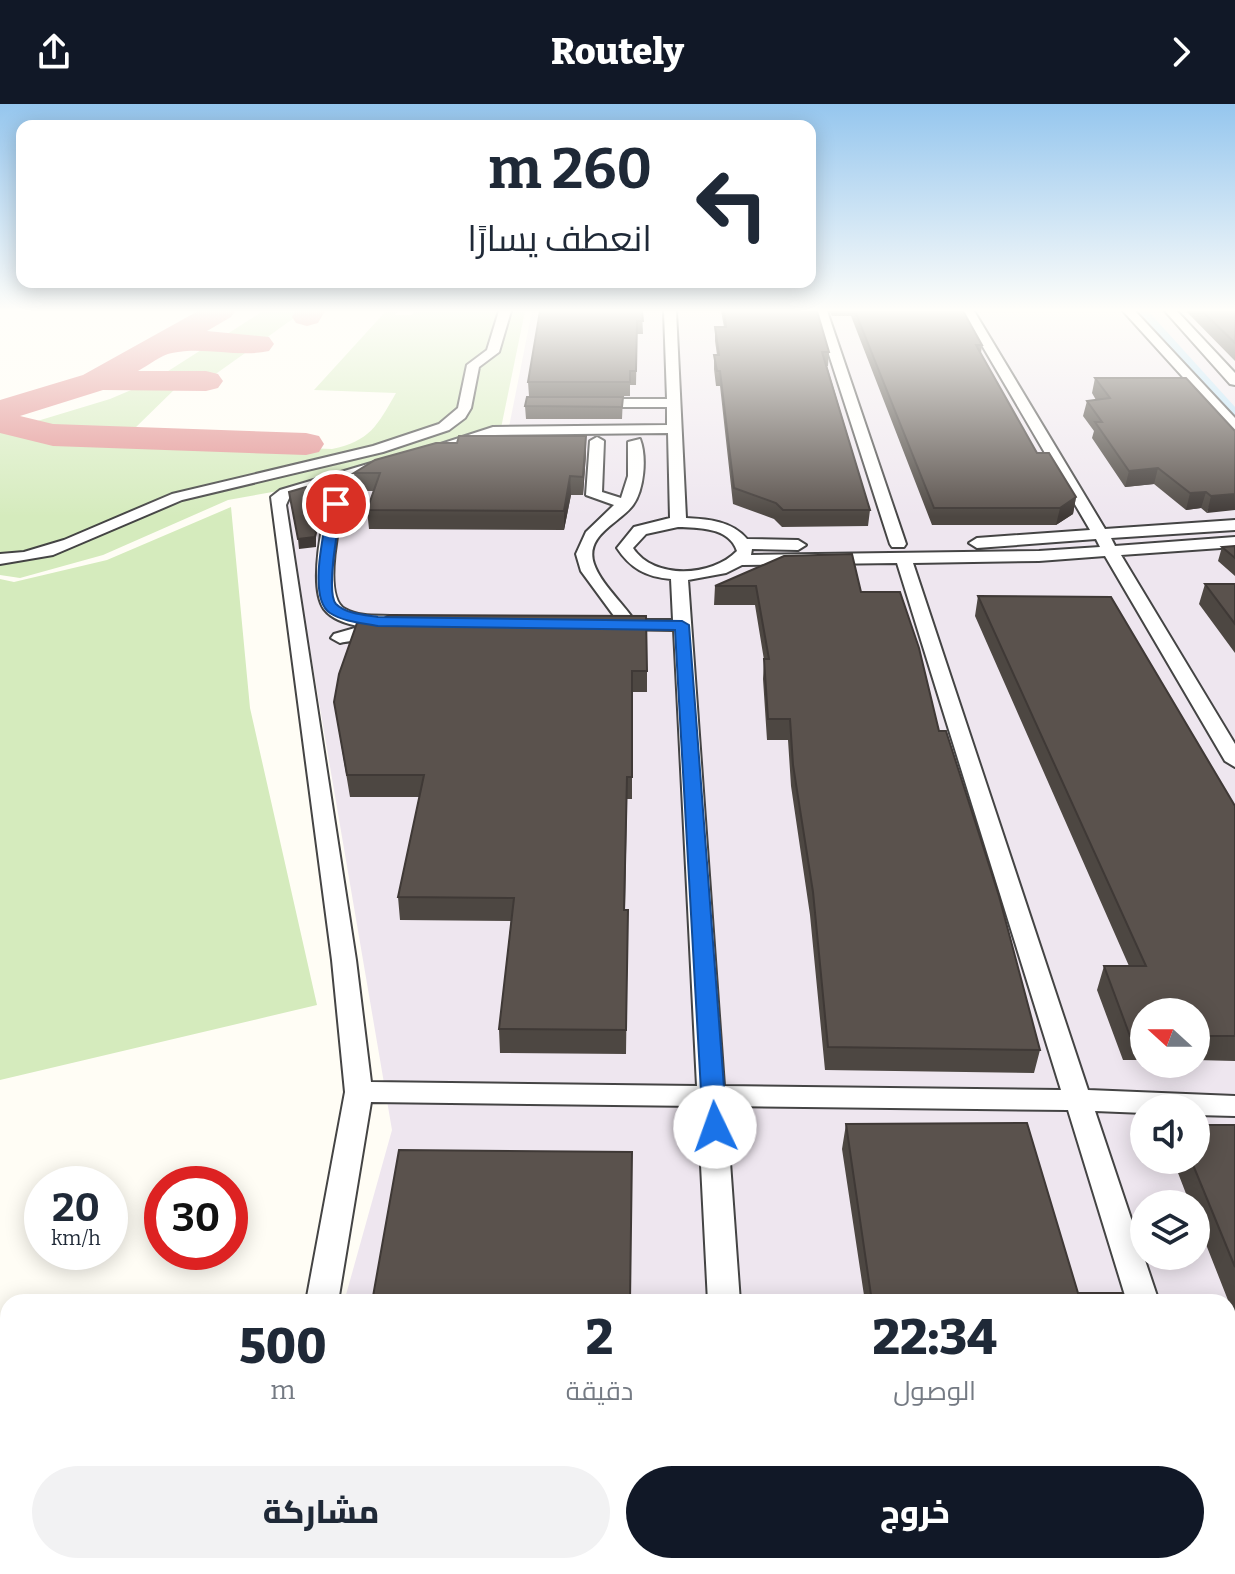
<!DOCTYPE html>
<html lang="ar">
<head>
<meta charset="utf-8">
<style>
  :root { --surface:#fff; --page:#f2f2f3; --text:#1f2937; --muted:#747a83; --accent:#111827 }
  body { margin:0; font-family:Bitter,Cairo,serif; background:var(--page); color:var(--text); direction:rtl; height:100vh; display:flex; flex-direction:column; font-size:30px; white-space:nowrap }
  * { box-sizing:border-box; margin:0 }
  p { font-size:26px; color:var(--muted) }
  .icon { flex:none; width:44px; height:44px; fill:none; stroke:currentColor; stroke-width:2; stroke-linecap:round; stroke-linejoin:round }
  .map { position:relative; flex:1; overflow:hidden; direction:ltr }
  .drawer { position:absolute; left:0px; top:1190px; width:1236px; height:280px; display:flex; flex-direction:column; background:var(--surface); border-radius:24px 24px 0 0; box-shadow:0 4px 20px #0003; direction:rtl }
  .drawer>* { flex:none }
  .banner { position:absolute; left:16px; top:16px; width:800px; height:168px; border-radius:16px; box-shadow:0 4px 20px #0003; direction:rtl; background:#fff; color:var(--text); overflow:hidden }
  .needle { width:52px; rotate:291deg }
  .fabs { position:absolute; left:1130px; top:894px; display:grid; gap:16px }
  .fabs a { display:grid; place-items:center; width:80px; height:80px; border-radius:50%; background:var(--surface); box-shadow:0 4px 20px #0003; font-size:40px }
  .speed { position:absolute; left:24px; top:1062px; display:flex; gap:16px; font-size:40px; font-weight:700; text-align:center }
  .speed>* { display:grid; place-content:center; width:104px; height:104px; border-radius:50%; background:var(--surface); box-shadow:0 4px 20px #0003; line-height:1 }
  .speed small { font-size:20px; font-weight:400 }
  .speed .limit { border:12px solid #d22; background:#fff; color:#111 }
  .pin { position:absolute; display:grid; place-items:center; width:68px; height:68px; color:#fff; margin:-34px; border:4px solid #fff; border-radius:50%; box-shadow:0 2px 8px #0007 }
  .me { position:absolute; width:88px; margin:-44px; rotate:357deg; stroke-linejoin:round; filter:drop-shadow(0 0 6px #0008) }
  .turn { display:flex; align-items:center; gap:28px; height:168px; padding:0 32px; font-size:36px }
  .turn .icon { width:104px; height:104px; stroke-width:2.5 }
  .turn b { display:block; font-size:56px; line-height:68px }
  .eta { display:flex; justify-content:space-evenly; align-items:center; height:136px; text-align:center }
  .eta b { font-size:48px; font-weight:800; line-height:56px }
  .cta { display:flex; gap:16px; margin-top:auto; padding:16px 32px }
  .cta a { flex:1; height:92px; border-radius:48px; background:var(--accent); color:#fff; font-size:32px; font-weight:800; line-height:92px; text-align:center }
  .cta a+a { background:var(--page); color:var(--text) }
  header { display:flex; justify-content:space-between; align-items:center; height:104px; padding:0 32px; background:var(--accent); color:#fff; font-size:36px; font-weight:800 }
  .map>svg:first-child { display:block }
</style>
</head>
<body>
<header><svg class="icon" aria-label="forward" viewBox="0 0 24 24"><path d="M9 5l7 7-7 7"/></svg>Routely<svg class="icon" aria-label="share" viewBox="0 0 24 24"><path d="M12 15V3M7 8l5-5 5 5M5 13v7h14v-7"/></svg></header>
<div class="map">
<svg width="1235" height="1470" viewBox="0 0 1235 1470">
  <rect width="100%" height="100%" fill="#fffdf5"/>
  <!-- industrial -->
  <path fill="#eee6ef" fill-rule="evenodd" d="M532 207H1235V1470H267L270 1462H1228V1198H344L392 1026 284 393 509 323ZM1144 908H1196V960H1144ZM1144 1004H1196V1056H1144ZM1144 1100H1196V1152H1144Z"/>
  <!-- green -->
  <path fill="#d5ebbd" d="M263 207H298V211L262 237 221 234Z
    M386 207H399L395 211H411L416 207H525L501 324 278 387 228 396 103 451 20 474 0 471V325L43 335 332 345C370 337 377 322 396 289L314 286Z
    M212 239 255 242 210 274 162 271Z
    M150 278 202 280 179 281 133 326 73 324 34 318 110 295Z
    M231 403 250 604 317 901 0 976V475L14 478 107 456Z
    M8 1339V1462H221L219 1470H0V1340Z"/>
  <g fill="none" stroke-linecap="round" stroke-linejoin="round">
    <!-- canal -->
    <path fill="#b9e0f7" fill-rule="evenodd" d="M1137 207H1148L1235 303V315L1230 314Z"/>
    <!-- taxiway -->
    <path fill="#e29292" fill-rule="evenodd" d="M198 207H235L231 213 207 227 269 233 274 240 269 247C238 254 205 242 172 249 161 251 149 261 138 267H206L218 270 223 277 218 284 206 287 103 286 20 312 53 320 306 329 319 332 324 340 319 348 306 351 53 342 0 329V296L83 271Z
      M295 207H325L318 219 307 222 296 219 292 213Z"/>
    <defs>
      <path id="minor" d="M499 207H511L499 248 479 263 471 304 465 314 449 326 383 348 182 396 53 451 0 460V450L24 448 64 436 172 390 373 342 439 320 458 304 467 261 487 246Z
        M664 207H676L686 414C708 415 732 417 747 435L798 436 806 441 798 446 752 445 751 451 1039 447 1100 443 1096 435 977 444 969 439 977 434 1090 426 962 207H974L1105 425 1235 416V426L1111 434 1115 442 1235 433V443L1121 451 1235 640V663L1225 657 1105 452 1039 457 913 459 1088 986 1235 992V1012L1196 1011V1004H1144V1009L1095 1007 1159 1198H1127L1068 1006 726 1002 740 1198H708L698 1002 371 998 338 1198H306L345 988 332 856 271 393 280 386 378 357H388L390 360 368 369 374 373 372 376 348 391C339 411 322 493 345 505 365 516 387 509 407 514L410 518 407 522C386 527 339 525 324 505 309 484 321 412 333 390 338 382 344 378 352 374L290 392 286 401 356 856 371 978 697 982 674 526 613 525 610 521 617 516 581 467 576 450 586 428 614 401 586 391 590 337 597 333 604 337 602 388 621 394 628 372V338L640 335C647 353 644 386 633 401 620 419 584 431 594 460 601 480 622 498 634 516H673L671 475C646 473 630 464 617 444L634 423 670 414 668 329 494 331 423 352 416 348 493 323 667 321V303H595L588 299 595 295H667ZM678 423C699 424 729 423 737 447 712 473 654 476 633 444L646 430ZM897 459 1061 986 724 982 688 476 726 469 742 461Z
        M815 207H827L906 440 904 443H892L890 440Z
        M1123 207H1135L1235 314V326L1230 325Z
        M1165 207H1177L1235 269V281L1230 280Z
        M355 524H381L390 529C379 538 355 535 340 539L331 534 334 530Z
        M1228 1444 1235 1447V1470H1212L1209 1462H1228Z
        M261 1462H297L295 1470H259Z
        M720 1462H756V1470H720Z"/>
    </defs>
    <!-- minor casing -->
    <use href="#minor" stroke="#444" stroke-width="4"/>
    <!-- minor -->
    <use href="#minor" fill="#fff" fill-rule="evenodd"/>
  </g>
  <!-- wall -->
  <path fill="#4d4742" d="M642 207 643 230H637L636 281H630V292H529L528 278Z
    M721 207H817L829 248 828 262H827L870 406 868 422 782 423 774 415 733 400 720 282H716L714 265V251H717L715 237V223H724Z
    M829 207H963L982 241 981 249 1037 349 1076 393 1073 410 1056 421H932L851 212H832Z
    M1186 207H1235V257Z
    M1095 274 1235 327 1207 409 1201 404 1186 406 1154 380 1125 383 1092 334 1094 327 1083 312 1087 297 1096 296 1092 289Z
    M623 293 622 315H526L525 302Z
    M586 350 583 391H571L564 426 369 425 367 406 374 387H356L354 369Z
    M1235 442V472L1218 457 1222 443Z
    M784 452 861 488 939 627 1040 946 1034 969 825 966 810 811 791 682 788 636H767L763 575 764 556 755 501H714L715 482Z
    M1205 480H1235V549L1199 500Z
    M978 492 1235 702V957L1196 956V908H1144V956H1123L1097 886 1104 862H1129L975 512Z
    M647 567V588H632V695H627L625 806H628L626 950 500 949 499 925 511 817 400 816 398 793 420 693H350L334 598 339 570Z
    M846 1020 1078 1189 1125 1198H865L842 1045Z
    M1235 1021V1214L1196 1115V1100H1190L1173 1056H1196Z
    M1235 1309V1344L1228 1324Z
    M873 1462H1180L1183 1470H874Z"/>
  <!-- shaded-wall -->
  <path fill="#3f3936" d="M586 332V350L583 391V373Z
    M1158 364 1154 380 1125 383 1129 367Z
    M570 372 571 391 564 426V407Z
    M1206 388 1201 404 1186 406 1190 389Z
    M1235 390V406L1207 409 1211 392Z
    M1076 393 1073 410 1056 421 1060 404Z
    M316 429V443L299 445 298 435Z"/>
  <!-- building -->
  <path fill="#5a524d" stroke="#3f3936" stroke-width="2" d="M540 207H642L643 217H637L636 267H630V278H528Z
    M724 207H817L829 248H822L870 406H783L776 399 734 384 720 267H717L714 251H719L715 223H726Z
    M855 207H963L982 241H976L1037 349H1049L1076 393 1060 404H934Z
    M1202 207H1235V239Z
    M1095 274H1186L1235 327V390L1211 392 1206 388 1190 389 1158 364 1129 367 1095 318H1102L1087 297 1110 294Z
    M527 293H623L622 303 525 302Z
    M459 332H586L583 373 570 372 564 407 367 406 380 369H354L375 356 436 339H457Z
    M306 383 316 429 315 433 298 435 289 388Z
    M1235 442V454L1222 443Z
    M852 450 861 488H900L919 544 939 627H946L999 792 1040 946 828 943 813 788 793 661 790 615H768L764 555H769L756 482H715L784 452Z
    M1205 480H1235V520Z
    M978 492 1111 493 1235 702V932H1196V908H1144V932H1130L1104 862H1146Z
    M390 511 646 512 647 567H632V673H627L624 806H628L626 926 499 925 514 794 398 793 424 671H347L334 598 339 570 357 519 378 517Z
    M1027 1019 1078 1189H1122L1125 1198H872L846 1020Z
    M1196 1021H1235V1163L1191 1056H1196Z
    M399 1046 632 1048 630 1198H372Z
    M314 1462H634V1470H313Z
    M881 1462H1180L1183 1470H882Z"/>
  <!-- sky -->
  <linearGradient id="sky" x2="0" y2="1"><stop stop-color="#95c6ee"/><stop offset="0.5" stop-color="#fffefa"/><stop offset="1" stop-color="#fffefa" stop-opacity="0"/></linearGradient>
  <rect width="1235" height="413" fill="url(#sky)"/>
  <!-- route -->
  <path fill="#1a73e8" stroke="#114b97" stroke-width="2" d="M336 396 342 400C339 418 325 488 336 500 346 510 366 511 378 513L682 517 689 521 727 1023 723 1029 715 1032 707 1029 703 1023 675 526 378 522C362 519 344 518 330 509 307 494 325 424 329 400Z"/>
</svg>
<div class="fabs">
<a><svg class="needle" viewBox="-14 -14 28 28"><path d="M0-13l5 13h-10z" fill="#e53935"/><path d="M0 13l5-13h-10z" fill="#747a83"/></svg></a>
<a><svg class="icon" aria-label="sound" viewBox="0 0 24 24"><path d="M4 9h4l5-4v14l-5-4H4zM17 9q2 3 0 6"/></svg></a>
<a><svg class="icon" aria-label="layers" viewBox="0 0 24 24"><path d="M12 4l9 5-9 5-9-5zM3 14l9 5 9-5"/></svg></a>
</div>
<div class="speed"><div>20<small>km/h</small></div><div class="limit">30</div></div>
<div class="pin" style="left:336px;top:400px;background:#d93025"><svg class="icon" aria-label="arrive" viewBox="0 0 24 24"><path d="M6 21V4h12l-3 4 3 4H6"/></svg></div>
<svg class="me" style="left:715px;top:1023px" viewBox="-20 -20 40 40"><circle r="19" fill="#fff"/><path d="M0-13L10 11 0 6-10 11z" fill="#1a73e8"/></svg>
<div class="banner">
<div class="turn"><svg class="icon" aria-label="left" viewBox="0 0 24 24"><path d="M17 20v-9H6M10 6l-5 5 5 5"/></svg><div><b>260 m</b>انعطف يسارًا</div></div>
</div>
<section class="drawer">
<div class="eta">
<div><b>22:34</b><p>الوصول</p></div>
<div><b>2</b><p>دقيقة</p></div>
<div><b>500</b><p>m</p></div>
</div>
<div class="cta"><a>خروج</a><a>مشاركة</a></div>
</section>
</div>
</body>
</html>
